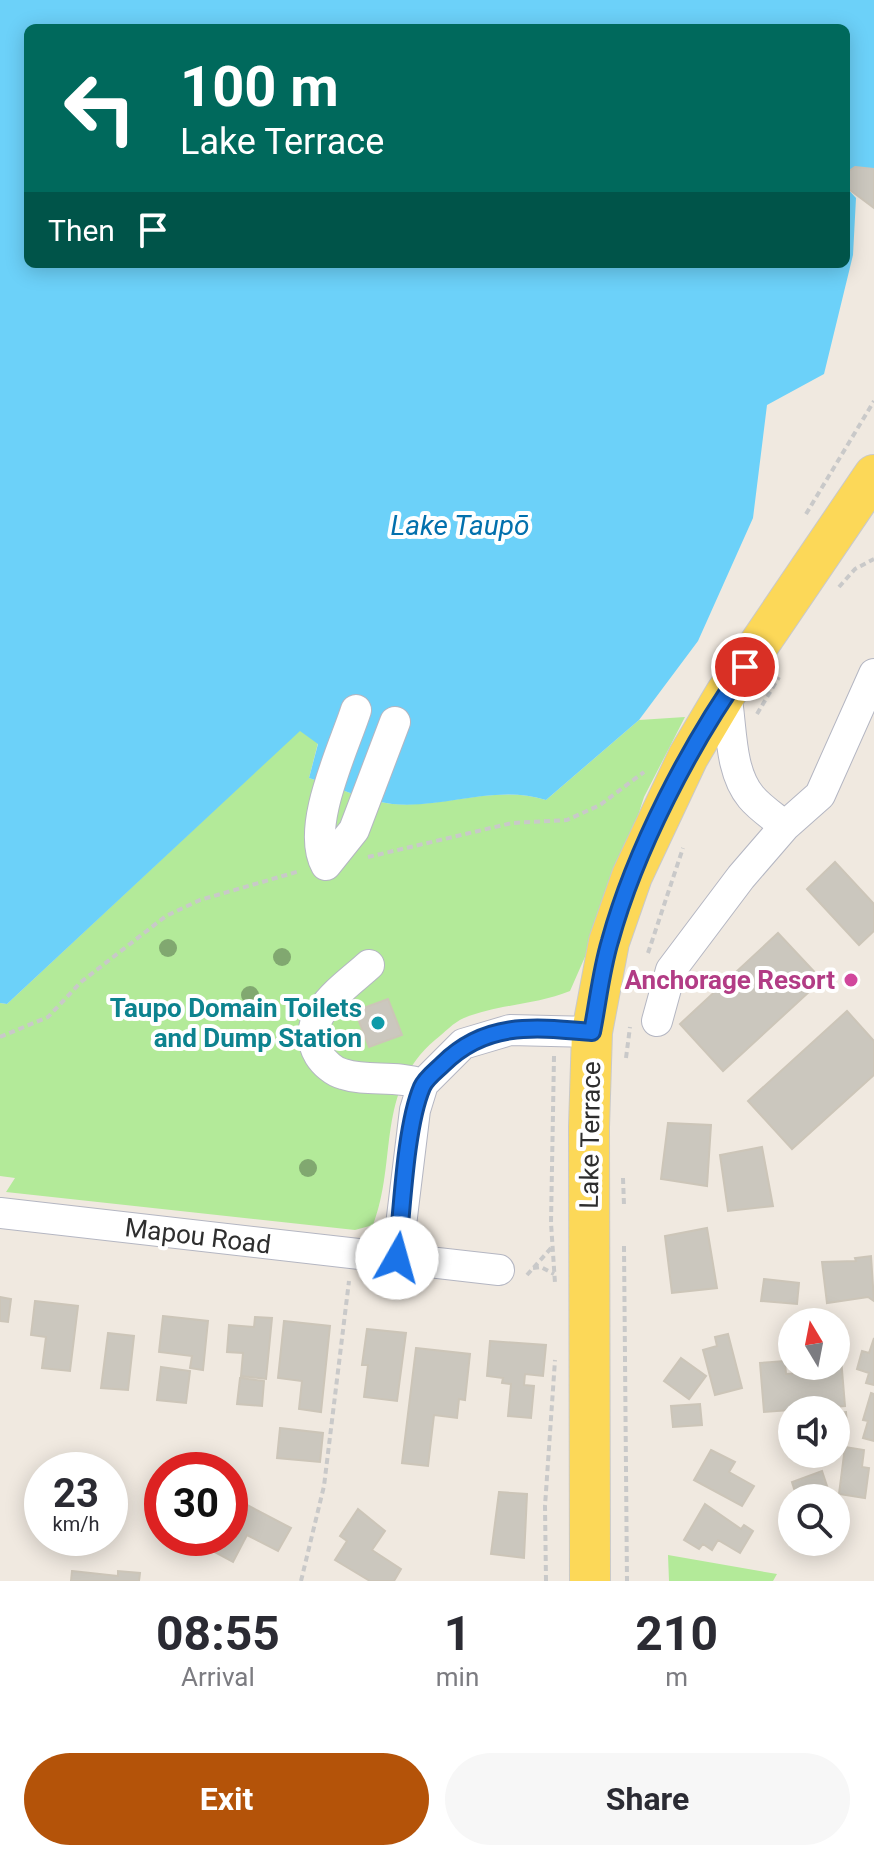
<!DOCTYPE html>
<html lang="en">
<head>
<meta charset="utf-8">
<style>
  :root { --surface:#fff; --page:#f7f7f7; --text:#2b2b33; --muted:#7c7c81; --accent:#b45309 }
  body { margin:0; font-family:Roboto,sans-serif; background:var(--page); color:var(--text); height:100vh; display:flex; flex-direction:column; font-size:30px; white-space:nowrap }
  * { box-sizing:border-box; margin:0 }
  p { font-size:26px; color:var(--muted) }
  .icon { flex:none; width:44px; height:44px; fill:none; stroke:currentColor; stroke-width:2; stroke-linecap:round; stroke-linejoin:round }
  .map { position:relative; height:1581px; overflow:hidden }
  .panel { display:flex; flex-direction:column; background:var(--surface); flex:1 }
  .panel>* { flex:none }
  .hud { position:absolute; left:24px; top:24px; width:826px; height:244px; border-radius:12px; box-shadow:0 4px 20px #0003; background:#00695c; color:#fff; overflow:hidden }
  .needle { width:52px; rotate:350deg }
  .tools { position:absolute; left:778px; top:1308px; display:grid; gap:16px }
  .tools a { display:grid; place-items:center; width:72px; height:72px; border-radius:50%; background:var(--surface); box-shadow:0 4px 20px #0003; font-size:40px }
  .speed { position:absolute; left:24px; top:1452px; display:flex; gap:16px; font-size:40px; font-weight:700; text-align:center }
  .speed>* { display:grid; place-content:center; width:104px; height:104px; border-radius:50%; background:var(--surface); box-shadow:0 4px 20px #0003; line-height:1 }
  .speed small { font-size:20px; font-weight:400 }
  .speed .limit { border:12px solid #d22; background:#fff; color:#111 }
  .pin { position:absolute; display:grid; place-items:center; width:68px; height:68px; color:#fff; margin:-34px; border:4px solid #fff; border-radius:50%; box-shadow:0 2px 8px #0007 }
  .me { position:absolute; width:88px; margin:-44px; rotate:7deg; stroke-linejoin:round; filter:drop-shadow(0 0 6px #0008) }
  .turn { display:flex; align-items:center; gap:28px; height:168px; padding:0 24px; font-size:36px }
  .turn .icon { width:104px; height:104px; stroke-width:2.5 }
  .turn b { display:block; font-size:56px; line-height:68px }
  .then { display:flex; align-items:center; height:76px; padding:0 24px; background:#0003; gap:16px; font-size:30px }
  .eta { display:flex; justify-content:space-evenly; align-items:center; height:136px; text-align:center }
  .eta b { font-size:48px; font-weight:700; line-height:56px }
  .cta { display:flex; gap:16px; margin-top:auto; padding:16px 24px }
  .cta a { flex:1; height:92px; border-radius:48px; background:var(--accent); color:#fff; font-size:32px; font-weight:700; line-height:92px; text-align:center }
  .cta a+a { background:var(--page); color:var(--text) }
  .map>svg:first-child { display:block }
</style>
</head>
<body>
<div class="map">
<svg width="874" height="1581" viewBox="0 0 874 1581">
  <rect width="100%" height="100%" fill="#f0e9e0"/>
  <!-- green -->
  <path fill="#b3ea99" d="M685 717 644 797 613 893 570 991C536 1005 498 1004 464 1018 454 1022 444 1033 435 1040 375 1091 398 1160 373 1225L355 1230 6 1192 15 1178 0 1176V1003L7 1004 300 730 318 743 309 778C335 786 365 801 392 804 444 808 496 784 546 800L639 720Z
    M668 1555 777 1574 773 1581H669Z"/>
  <!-- water -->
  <path fill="#6cd1f9" d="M0 0H874V169L846 173V28H28V264H846V187L856 198 853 255 824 374 767 405 753 518 698 641 639 720 546 800C495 784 445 809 392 804 365 801 335 786 309 778L318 744 300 731 7 1004 0 1003Z"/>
  <!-- building -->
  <path fill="#cbc7be" stroke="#ccc5b8" stroke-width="2" d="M855 167 874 169V208L846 187V173Z
    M835 862 874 904V931L859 945 807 889Z
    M778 933 822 980 723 1071 680 1024Z
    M388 999 402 1035 369 1047 355 1011Z
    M847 1011 874 1041V1075L792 1149 748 1101Z
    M668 1123 711 1125 707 1186 661 1179Z
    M762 1147 773 1206 728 1211 720 1155Z
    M707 1228 717 1288 672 1293 665 1236Z
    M871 1256 874 1301 868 1297 827 1303 822 1262 856 1261 855 1258Z
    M764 1279 799 1283 797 1304 761 1301Z
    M0 1297 11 1299 8 1322 0 1321Z
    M35 1301 78 1306 70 1371 42 1368 46 1337 31 1335Z
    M163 1316 208 1321 203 1370 190 1368 192 1356 159 1352Z
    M255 1317 272 1318 266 1379 241 1376 243 1353 227 1352 229 1325 254 1327Z
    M284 1321 330 1326 321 1412 299 1409 302 1381 278 1378Z
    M367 1329 406 1333 397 1401 364 1397 368 1365H362Z
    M108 1333 134 1336 128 1390 101 1388Z
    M728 1334 742 1388 715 1395 703 1350 717 1346 715 1337Z
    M874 1338V1385L866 1383 869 1373 857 1369 862 1351 869 1353Z
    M490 1341 546 1345 543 1376 525 1374 524 1385 534 1386 531 1418 508 1416 511 1384 502 1383 503 1378 487 1376Z
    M416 1348 470 1354 465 1400 459 1399 457 1418 434 1415 428 1466 402 1463Z
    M681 1358 706 1376 689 1399 664 1381Z
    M836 1358H841L845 1406 764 1412 760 1363 785 1361 786 1374 817 1372V1366H836Z
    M161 1367 190 1371 186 1403 157 1400Z
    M240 1378 264 1381 262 1406 237 1404Z
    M871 1393 874 1394V1441L863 1438 868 1421 863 1420Z
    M700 1404 702 1425 673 1427 671 1406Z
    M846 1412 848 1437 836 1438V1413Z
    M280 1428 323 1433 320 1462 277 1458Z
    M845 1447 864 1450 862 1467 869 1468 865 1498 839 1494Z
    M711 1450 735 1462 729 1472 754 1486 742 1506 694 1480Z
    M822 1471 831 1498H797L792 1482Z
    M110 1485H116L115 1520H110Z
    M499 1492 527 1494 524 1558 491 1554Z
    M230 1496 291 1528 278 1551 247 1535 233 1562 194 1541 196 1538H230Z
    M705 1504 741 1529 744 1525 753 1531 740 1553 718 1540 712 1550 703 1544 699 1549 684 1540Z
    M358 1509 385 1531 372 1550 401 1569 394 1581H370L335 1560 347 1541 340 1536Z
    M72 1571 118 1576V1571L140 1573 139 1581H71Z"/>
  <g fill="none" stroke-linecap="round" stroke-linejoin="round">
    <defs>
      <path id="minor" d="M726 693C732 726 729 771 751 797 760 808 774 817 785 826
        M356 710C343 750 305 828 326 865L354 830 395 722
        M369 965C345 987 297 1017 319 1055 324 1063 334 1072 343 1074 367 1082 395 1075 423 1084
        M657 1021 671 970 741 877 785 826 820 795 874 674
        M0 1213 499 1270
        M397 1258 415 1110 423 1084 463 1044 510 1030 592 1032"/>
      <path id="major" d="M590 1581 589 1127 592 1032 609 942 632 876 688 757 726 693 874 475"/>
    </defs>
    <!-- minor casing -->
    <use href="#minor" stroke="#b4b6c2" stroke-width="32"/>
    <!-- major casing -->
    <use href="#major" stroke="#c9c9c9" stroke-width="42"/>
    <!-- path -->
    <path stroke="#c9c9c9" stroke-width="4" stroke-dasharray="6 4" stroke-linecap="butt" d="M806 514 874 401
      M839 587 855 569 874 559
      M757 714 779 677
      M368 857 512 823 567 820 600 805 644 772
      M648 953 683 848
      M0 1037 48 1017 81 982 166 916 200 900 300 871
      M554 1056 551 1223 555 1283
      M626 1058 630 1027
      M623 1178 624 1205
      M624 1246 627 1581
      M533 1268 541 1267 554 1274
      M527 1275 552 1247
      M301 1581 324 1486 349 1281
      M546 1581 545 1506 555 1360"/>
    <!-- minor -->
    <use href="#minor" stroke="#fff" stroke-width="30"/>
    <!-- major -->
    <use href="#major" stroke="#fcd858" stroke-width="40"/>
  </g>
  <!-- trees -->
  <g fill="#81a870">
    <circle cx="168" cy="948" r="9"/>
    <circle cx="282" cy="957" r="9"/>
    <circle cx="250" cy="995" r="9"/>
    <circle cx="308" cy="1168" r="9"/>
  </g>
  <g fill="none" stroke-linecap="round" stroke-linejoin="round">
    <defs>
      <path id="route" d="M397 1258C402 1212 405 1127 422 1087 426 1078 436 1071 443 1064 486 1021 535 1027 592 1032 598 1002 601 971 610 941 635 850 690 744 745 667"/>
    </defs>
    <!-- route casing -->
    <use href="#route" stroke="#114b97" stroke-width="20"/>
    <!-- route -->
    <use href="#route" stroke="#1a73e8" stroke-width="14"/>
  </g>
  <!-- markers -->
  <circle fill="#d1479c" stroke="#fff" stroke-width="3" cx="851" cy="980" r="8"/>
  <circle fill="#0f9aa8" stroke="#fff" stroke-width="3" cx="378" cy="1023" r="8"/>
  <g text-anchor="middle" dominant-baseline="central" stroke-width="8" stroke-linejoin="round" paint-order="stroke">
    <!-- hotel labels -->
    <g font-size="26" font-weight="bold" fill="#b23c85" stroke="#fff" text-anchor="end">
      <text x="835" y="980">Anchorage Resort</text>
    </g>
    <!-- culture labels -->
    <g font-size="26" font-weight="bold" fill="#0d838f" stroke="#fff" text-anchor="end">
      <text x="362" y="1008">Taupo Domain Toilets<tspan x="362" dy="30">and Dump Station</tspan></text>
    </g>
    <!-- street labels -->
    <g font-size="26" fill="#2e2e2e" stroke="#fff">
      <text transform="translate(590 1135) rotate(-89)">Lake Terrace</text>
      <text transform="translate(198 1236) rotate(7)">Mapou Road</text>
    </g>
    <!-- water labels -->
    <g font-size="28" font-style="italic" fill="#0270ad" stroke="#fff">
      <text x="460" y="525">Lake Taupō</text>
    </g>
  </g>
</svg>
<div class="tools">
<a><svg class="needle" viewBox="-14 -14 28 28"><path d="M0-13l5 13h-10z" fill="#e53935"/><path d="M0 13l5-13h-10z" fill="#7c7c81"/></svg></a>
<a><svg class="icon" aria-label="sound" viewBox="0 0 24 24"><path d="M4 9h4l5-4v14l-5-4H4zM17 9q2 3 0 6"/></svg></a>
<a><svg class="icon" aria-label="search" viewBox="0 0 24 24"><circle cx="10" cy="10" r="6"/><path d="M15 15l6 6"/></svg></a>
</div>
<div class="speed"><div>23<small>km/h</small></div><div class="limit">30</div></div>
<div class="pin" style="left:745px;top:667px;background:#d93025"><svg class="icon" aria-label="arrive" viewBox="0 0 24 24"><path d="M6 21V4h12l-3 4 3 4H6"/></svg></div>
<svg class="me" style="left:397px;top:1258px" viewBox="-20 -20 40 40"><circle r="19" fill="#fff"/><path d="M0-13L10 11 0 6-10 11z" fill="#1a73e8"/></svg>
<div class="hud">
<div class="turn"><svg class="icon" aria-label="left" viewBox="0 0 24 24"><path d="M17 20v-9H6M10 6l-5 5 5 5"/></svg><div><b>100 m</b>Lake Terrace</div></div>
<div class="then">Then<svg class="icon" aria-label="arrive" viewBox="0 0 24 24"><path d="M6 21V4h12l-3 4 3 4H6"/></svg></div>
</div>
</div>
<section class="panel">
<div class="eta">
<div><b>08:55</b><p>Arrival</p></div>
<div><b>1</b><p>min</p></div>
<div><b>210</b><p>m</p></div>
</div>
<div class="cta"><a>Exit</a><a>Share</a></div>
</section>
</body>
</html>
